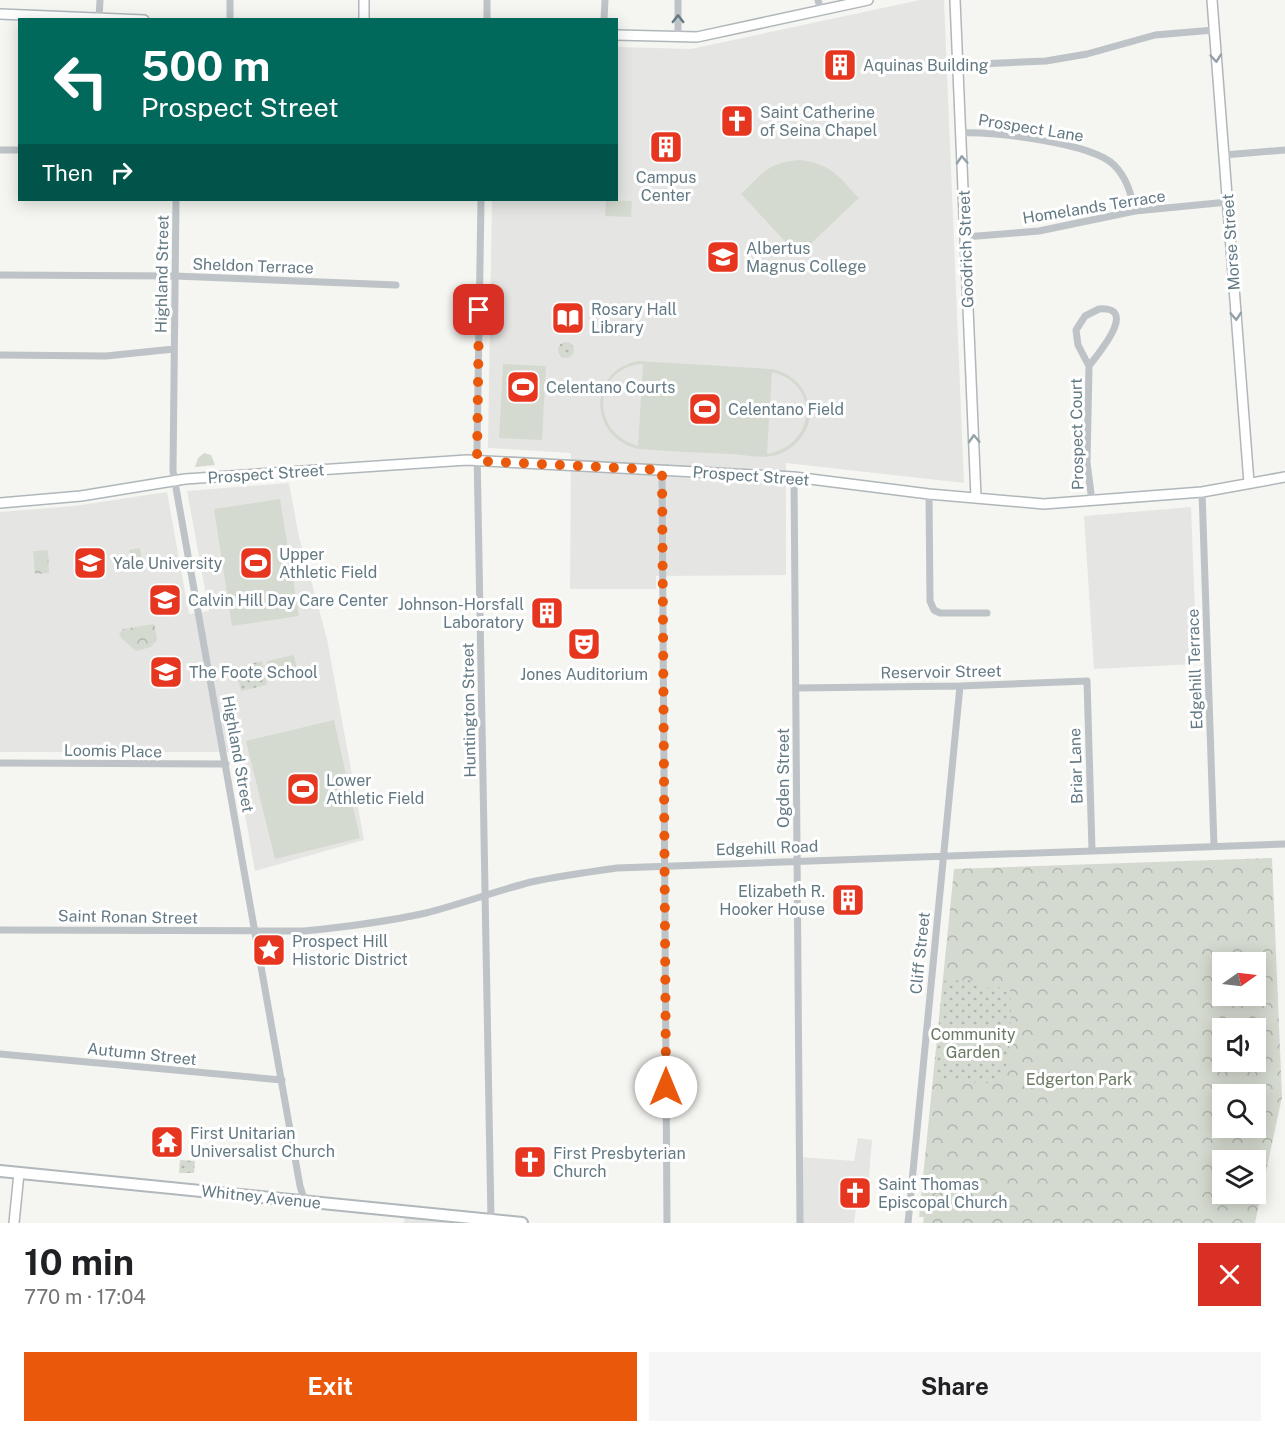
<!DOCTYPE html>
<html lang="en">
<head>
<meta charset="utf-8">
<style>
  :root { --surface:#fff; --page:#f6f6f6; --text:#202124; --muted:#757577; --accent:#ea580c }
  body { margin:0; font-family:"Public Sans",sans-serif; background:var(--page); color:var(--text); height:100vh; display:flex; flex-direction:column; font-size:22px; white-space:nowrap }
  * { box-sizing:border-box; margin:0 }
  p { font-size:20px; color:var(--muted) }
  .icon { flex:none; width:33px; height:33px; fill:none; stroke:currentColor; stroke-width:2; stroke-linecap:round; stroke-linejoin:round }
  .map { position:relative; height:1223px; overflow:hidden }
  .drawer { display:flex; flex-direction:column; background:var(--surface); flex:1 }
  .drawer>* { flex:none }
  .top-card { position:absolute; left:18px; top:18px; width:600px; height:183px; border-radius:0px; box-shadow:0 3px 15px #0003; background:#00695c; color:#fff; overflow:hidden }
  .needle { width:39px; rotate:76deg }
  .fabs { position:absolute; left:1212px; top:952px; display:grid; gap:12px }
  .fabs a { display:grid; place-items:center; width:54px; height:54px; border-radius:0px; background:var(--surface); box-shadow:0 3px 15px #0003; font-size:30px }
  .pin { position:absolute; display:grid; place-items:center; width:51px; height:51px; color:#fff; margin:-26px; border-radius:12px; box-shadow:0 3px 9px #0006 }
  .me { position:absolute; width:66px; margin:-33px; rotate:0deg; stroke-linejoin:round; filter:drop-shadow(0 0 4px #0008) }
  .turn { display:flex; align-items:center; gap:21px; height:126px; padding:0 24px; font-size:27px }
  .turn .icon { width:78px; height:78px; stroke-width:2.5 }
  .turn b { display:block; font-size:42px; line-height:51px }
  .then { display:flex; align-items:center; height:57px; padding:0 24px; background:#0003; gap:12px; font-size:22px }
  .round { display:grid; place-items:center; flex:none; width:63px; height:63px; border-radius:0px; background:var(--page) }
  .head { display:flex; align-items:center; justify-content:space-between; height:102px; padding:0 24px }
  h1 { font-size:36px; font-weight:700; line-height:45px }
  .button { display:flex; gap:12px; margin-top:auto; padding:12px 24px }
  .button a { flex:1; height:69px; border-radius:0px; background:var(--accent); color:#fff; font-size:24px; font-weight:700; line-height:69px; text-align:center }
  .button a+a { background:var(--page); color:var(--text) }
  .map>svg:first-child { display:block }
</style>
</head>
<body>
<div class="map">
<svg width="1285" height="1223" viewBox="0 0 1285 1223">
  <defs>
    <pattern id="grass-tufts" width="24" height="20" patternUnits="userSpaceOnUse" patternTransform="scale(1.5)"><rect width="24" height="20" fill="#d5dad0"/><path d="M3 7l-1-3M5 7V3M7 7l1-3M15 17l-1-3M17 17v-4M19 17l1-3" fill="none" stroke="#b0b6ae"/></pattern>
    <pattern id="forest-crowns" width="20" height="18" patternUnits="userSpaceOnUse" patternTransform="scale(1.5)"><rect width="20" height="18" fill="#d5dad0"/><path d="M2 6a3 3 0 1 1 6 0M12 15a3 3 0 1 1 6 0" fill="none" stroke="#b0b6ae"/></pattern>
    <pattern id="garden-dots" width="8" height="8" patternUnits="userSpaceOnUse" patternTransform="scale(1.5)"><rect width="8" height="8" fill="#d5dad0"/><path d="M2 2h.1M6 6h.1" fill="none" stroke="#b0b6ae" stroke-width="1.8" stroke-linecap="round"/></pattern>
  </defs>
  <rect width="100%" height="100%" fill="#f5f5f1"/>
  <!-- built -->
  <path fill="#e5e6e4" d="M920 0H944L964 483 786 463V575L656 576V589H570L571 453 488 448 492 200H616L617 47 691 49Z
    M289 483 299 537 327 639 364 840 255 871 234 752H0V512L74 506 167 492 189 614 209 611 187 491Z
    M1191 507 1197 664 1094 669 1084 516Z
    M858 1138 872 1140 868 1188 857 1199 854 1223H800L799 1157 854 1161Z
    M405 1212 496 1223H404Z"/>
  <!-- grass -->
  <path fill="url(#grass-tufts)" d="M204 453 211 455 215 465 195 467 198 458Z"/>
  <!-- forest -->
  <path fill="url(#forest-crowns)" fill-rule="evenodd" d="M140 548 142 561 131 563 129 550Z
    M48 550 49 573 35 574 33 551Z
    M153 624 155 626 157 640 151 647 136 651 121 638 119 634 123 629Z
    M1272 858 1282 1097 1255 1223H923L924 1217H919L954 869ZM1222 963H1256V996H1222ZM1222 1029H1256V1062H1222ZM1222 1095H1256V1128H1222ZM1222 1161H1256V1194H1222Z"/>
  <!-- garden -->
  <path fill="url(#garden-dots)" d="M558 350a8 8 0 1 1 16 0a8 8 0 1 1-16 0Z
    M262 661 267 685 241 691 235 668Z
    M978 980 979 988 1010 987 1011 1015 1006 1069 993 1083 934 1081 943 981Z
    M180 1160 195 1161 194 1173H179Z"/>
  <!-- pitch -->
  <path fill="#d5dad0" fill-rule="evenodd" d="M800 160C832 164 839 177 859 198L803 251H794L741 194C764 172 767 163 800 160Z
    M606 200 632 201 631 217 605 216Z
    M638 361 772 369C790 373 802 383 808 401 816 424 799 448 777 455 763 459 745 455 731 454 700 453 669 451 639 449 588 438 587 371 638 361ZM642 364 643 365 638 446C590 433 592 368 642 364ZM772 372C821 384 816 445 767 454Z
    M503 364 546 366 542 440 499 438Z
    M280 499 299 616 232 626 214 509Z
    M294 655 298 674 271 679 267 661Z
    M334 720 360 838 275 859 246 741Z"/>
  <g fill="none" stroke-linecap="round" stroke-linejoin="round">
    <defs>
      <path id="secondary" d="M955 0 976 497
        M1212 0 1249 483
        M0 14 144 20
        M364 20V0
        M616 35 697 37 868 0
        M0 503 81 496 185 479 467 460 794 477 929 494 1044 504 1202 492 1285 477
        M14 1223 19 1173"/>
      <path id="primary" d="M0 1171 522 1223"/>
    </defs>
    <!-- secondary casing -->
    <use href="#secondary" stroke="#b0b7ba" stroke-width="12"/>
    <!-- primary casing -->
    <use href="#primary" stroke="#b1b7ba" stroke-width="14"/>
    <!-- street -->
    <path stroke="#bdc3c6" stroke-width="7" d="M818 0 821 11
      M99 18 100 0
      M230 20V0
      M487 20V0
      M604 20 605 0
      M678 37V0
      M957 65 1046 61 1087 54 1155 35 1214 30
      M960 133C993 131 1092 143 1114 165 1127 178 1131 194 1135 211
      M0 150H20
      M1224 155 1285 150
      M176 200 173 471 300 1186 305 1202
      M481 200 477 450 491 1220
      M965 237 1039 231 1135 211 1228 202
      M0 275 175 276 396 285
      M1099 309C1140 306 1097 355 1089 366L1078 345 1076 330 1085 316Z
      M0 355 106 356 174 349
      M1089 366 1087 463 1092 501
      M662 470 667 1223
      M794 477 800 1223
      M1202 492 1214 846
      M929 494 930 601 934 610 940 613H987
      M796 688 960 686 1087 681 1092 850
      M0 763 226 764
      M0 930 304 931C345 927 385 922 426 913 461 904 496 891 531 882 559 876 588 872 617 868L1285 844
      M0 1054 282 1080
      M908 1223 960 686"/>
    <!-- secondary -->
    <use href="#secondary" stroke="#fff" stroke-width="9"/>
    <!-- primary -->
    <use href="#primary" stroke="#fff" stroke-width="10"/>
  </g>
  <!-- one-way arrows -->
  <defs><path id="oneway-chevron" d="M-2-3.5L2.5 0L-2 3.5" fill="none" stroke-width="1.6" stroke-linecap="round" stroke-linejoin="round" transform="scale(1.5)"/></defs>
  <use stroke="#637983" href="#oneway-chevron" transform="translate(678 19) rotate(-90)"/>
  <g stroke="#92a1a8">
    <use href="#oneway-chevron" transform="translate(1216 58) rotate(85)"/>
    <use href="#oneway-chevron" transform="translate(962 160) rotate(-93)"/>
    <use href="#oneway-chevron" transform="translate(1236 316) rotate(86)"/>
    <use href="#oneway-chevron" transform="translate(974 439) rotate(-92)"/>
  </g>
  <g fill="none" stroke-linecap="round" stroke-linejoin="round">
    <!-- route -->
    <path stroke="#ea580c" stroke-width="10" stroke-dasharray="0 18" d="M479 310 477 461 662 470 666 1087"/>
  </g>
  <!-- icons -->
  <defs>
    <symbol id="building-square" viewBox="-11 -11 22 22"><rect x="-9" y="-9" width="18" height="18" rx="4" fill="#e63620" stroke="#fff"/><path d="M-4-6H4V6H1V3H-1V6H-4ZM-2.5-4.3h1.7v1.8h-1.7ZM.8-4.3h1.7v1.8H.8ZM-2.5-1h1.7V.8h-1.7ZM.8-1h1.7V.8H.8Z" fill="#fff"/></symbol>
    <symbol id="church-square" viewBox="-11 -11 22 22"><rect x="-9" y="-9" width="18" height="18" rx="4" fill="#e63620" stroke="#fff"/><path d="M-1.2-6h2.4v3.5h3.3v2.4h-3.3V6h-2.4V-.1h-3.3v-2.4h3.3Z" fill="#fff"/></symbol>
    <symbol id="university-square" viewBox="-11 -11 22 22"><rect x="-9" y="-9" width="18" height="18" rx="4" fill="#e63620" stroke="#fff"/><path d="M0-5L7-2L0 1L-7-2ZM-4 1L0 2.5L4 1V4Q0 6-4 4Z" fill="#fff"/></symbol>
    <symbol id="library-square" viewBox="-11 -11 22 22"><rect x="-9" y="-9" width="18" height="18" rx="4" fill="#e63620" stroke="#fff"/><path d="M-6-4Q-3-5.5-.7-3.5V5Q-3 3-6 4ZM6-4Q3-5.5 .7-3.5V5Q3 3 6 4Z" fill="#fff"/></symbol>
    <symbol id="stadium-square" viewBox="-11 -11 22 22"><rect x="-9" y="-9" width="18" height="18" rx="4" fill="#e63620" stroke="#fff"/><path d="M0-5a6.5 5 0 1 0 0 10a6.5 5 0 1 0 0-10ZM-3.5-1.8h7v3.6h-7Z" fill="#fff"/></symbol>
    <symbol id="school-square" viewBox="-11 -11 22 22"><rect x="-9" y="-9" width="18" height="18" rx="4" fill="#e63620" stroke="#fff"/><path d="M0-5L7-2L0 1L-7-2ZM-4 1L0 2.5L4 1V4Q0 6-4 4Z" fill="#fff"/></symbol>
    <symbol id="theatre-square" viewBox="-11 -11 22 22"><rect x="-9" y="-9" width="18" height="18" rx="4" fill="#e63620" stroke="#fff"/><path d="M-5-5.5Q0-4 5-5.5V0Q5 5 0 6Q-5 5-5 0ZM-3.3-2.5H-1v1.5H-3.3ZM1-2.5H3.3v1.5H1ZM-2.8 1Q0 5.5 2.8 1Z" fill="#fff"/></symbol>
    <symbol id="sight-square" viewBox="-11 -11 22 22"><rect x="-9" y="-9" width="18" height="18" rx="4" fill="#e63620" stroke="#fff"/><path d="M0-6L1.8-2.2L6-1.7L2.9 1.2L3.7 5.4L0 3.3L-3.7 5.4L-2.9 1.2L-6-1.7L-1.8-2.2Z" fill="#fff"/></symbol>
    <symbol id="temple-square" viewBox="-11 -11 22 22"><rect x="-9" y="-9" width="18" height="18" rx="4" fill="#e63620" stroke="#fff"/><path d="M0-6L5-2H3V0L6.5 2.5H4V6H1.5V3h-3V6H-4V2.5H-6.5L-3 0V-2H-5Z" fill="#fff"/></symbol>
  </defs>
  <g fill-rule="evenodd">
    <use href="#building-square" x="821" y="46" width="38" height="38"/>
    <use href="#church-square" x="718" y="102" width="38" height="38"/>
    <use href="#building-square" x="647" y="128" width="38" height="38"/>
    <use href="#university-square" x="704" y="238" width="38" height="38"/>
    <use href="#library-square" x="549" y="299" width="38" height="38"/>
    <use href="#stadium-square" x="504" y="368" width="38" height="38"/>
    <use href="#stadium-square" x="686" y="390" width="38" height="38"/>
    <use href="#university-square" x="71" y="544" width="38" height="38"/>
    <use href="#stadium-square" x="237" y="544" width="38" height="38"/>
    <use href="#school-square" x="146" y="581" width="38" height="38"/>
    <use href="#building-square" x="528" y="594" width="38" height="38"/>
    <use href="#theatre-square" x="565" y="625" width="38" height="38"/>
    <use href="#school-square" x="147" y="653" width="38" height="38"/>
    <use href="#stadium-square" x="284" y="770" width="38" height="38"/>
    <use href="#building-square" x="829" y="881" width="38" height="38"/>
    <use href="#sight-square" x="250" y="931" width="38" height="38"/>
    <use href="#temple-square" x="148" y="1123" width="38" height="38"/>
    <use href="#church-square" x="511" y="1143" width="38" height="38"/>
    <use href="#church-square" x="836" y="1174" width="38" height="38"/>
  </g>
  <g text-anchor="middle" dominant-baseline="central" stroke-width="6" stroke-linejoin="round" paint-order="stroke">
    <!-- poi labels -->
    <g font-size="16" fill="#637983" stroke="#fff" text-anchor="start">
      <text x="863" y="65">Aquinas Building</text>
      <text x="760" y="112">Saint Catherine<tspan x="760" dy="18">of Seina Chapel</tspan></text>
      <text x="666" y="177" text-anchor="middle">Campus<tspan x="666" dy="18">Center</tspan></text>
      <text x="746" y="248">Albertus<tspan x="746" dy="18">Magnus College</tspan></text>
      <text x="591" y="309">Rosary Hall<tspan x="591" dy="18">Library</tspan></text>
      <text x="546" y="387">Celentano Courts</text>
      <text x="728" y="409">Celentano Field</text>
      <text x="279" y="554">Upper<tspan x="279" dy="18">Athletic Field</tspan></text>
      <text x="113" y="563">Yale University</text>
      <text x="188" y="600">Calvin Hill Day Care Center</text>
      <text x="524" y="604" text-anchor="end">Johnson-Horsfall<tspan x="524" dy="18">Laboratory</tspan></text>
      <text x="189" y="672">The Foote School</text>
      <text x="584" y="674" text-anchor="middle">Jones Auditorium</text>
      <text x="326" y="780">Lower<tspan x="326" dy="18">Athletic Field</tspan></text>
      <text x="825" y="891" text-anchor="end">Elizabeth R.<tspan x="825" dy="18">Hooker House</tspan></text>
      <text x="292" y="941">Prospect Hill<tspan x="292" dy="18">Historic District</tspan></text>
      <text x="190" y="1133">First Unitarian<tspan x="190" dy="18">Universalist Church</tspan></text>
      <text x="553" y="1153">First Presbyterian<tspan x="553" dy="18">Church</tspan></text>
      <text x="878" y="1184">Saint Thomas<tspan x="878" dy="18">Episcopal Church</tspan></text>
    </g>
    <!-- street labels -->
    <g font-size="16" fill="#637983" stroke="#fff">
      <text transform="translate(1031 128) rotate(9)">Prospect Lane</text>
      <text transform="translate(1094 207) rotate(-9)">Homelands Terrace</text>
      <text transform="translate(1231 242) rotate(-94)">Morse Street</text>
      <text transform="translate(966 249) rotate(-92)">Goodrich Street</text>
      <text transform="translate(253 266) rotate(2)">Sheldon Terrace</text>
      <text transform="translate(162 274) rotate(-89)">Highland Street</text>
      <text transform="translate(1077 434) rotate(-91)">Prospect Court</text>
      <text transform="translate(266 474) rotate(-4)">Prospect Street</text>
      <text transform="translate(751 476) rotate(4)">Prospect Street</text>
      <text transform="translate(1195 669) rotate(-92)">Edgehill Terrace</text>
      <text transform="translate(941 672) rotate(-1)">Reservoir Street</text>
      <text transform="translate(469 710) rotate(-91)">Huntington Street</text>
      <text transform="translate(113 751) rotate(1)">Loomis Place</text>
      <text transform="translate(238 754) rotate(80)">Highland Street</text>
      <text transform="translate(1076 766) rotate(-92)">Briar Lane</text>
      <text transform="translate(783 778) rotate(-90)">Ogden Street</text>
      <text transform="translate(767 848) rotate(-2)">Edgehill Road</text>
      <text transform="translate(128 917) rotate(1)">Saint Ronan Street</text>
      <text transform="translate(920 953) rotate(-84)">Cliff Street</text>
      <text transform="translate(142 1054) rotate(6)">Autumn Street</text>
      <text transform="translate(261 1197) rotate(6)">Whitney Avenue</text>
    </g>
    <!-- park labels -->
    <g font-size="16" fill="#6a7a62" stroke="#fff">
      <text x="973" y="1034">Community<tspan x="973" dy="18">Garden</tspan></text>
      <text x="1079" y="1079">Edgerton Park</text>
    </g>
  </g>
</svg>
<div class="fabs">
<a><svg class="needle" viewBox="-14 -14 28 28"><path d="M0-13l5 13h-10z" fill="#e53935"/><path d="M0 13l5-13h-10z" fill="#757577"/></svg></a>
<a><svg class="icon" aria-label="sound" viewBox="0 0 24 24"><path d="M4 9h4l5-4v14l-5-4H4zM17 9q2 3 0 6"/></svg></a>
<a><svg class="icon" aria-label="search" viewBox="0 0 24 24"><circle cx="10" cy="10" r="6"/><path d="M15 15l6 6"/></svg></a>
<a><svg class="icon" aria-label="layers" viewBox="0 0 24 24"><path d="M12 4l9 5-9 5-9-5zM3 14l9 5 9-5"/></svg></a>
</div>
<div class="pin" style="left:479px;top:310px;background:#d93025"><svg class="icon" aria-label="arrive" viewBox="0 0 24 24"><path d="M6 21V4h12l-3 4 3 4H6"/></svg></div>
<svg class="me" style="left:666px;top:1087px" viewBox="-20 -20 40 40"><circle r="19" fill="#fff"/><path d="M0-13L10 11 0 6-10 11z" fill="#ea580c"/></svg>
<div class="top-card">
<div class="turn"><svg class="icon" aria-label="left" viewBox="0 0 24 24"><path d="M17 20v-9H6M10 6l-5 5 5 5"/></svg><div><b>500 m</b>Prospect Street</div></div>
<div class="then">Then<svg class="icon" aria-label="right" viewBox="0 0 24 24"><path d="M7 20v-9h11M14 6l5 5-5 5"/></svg></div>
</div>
</div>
<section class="drawer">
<div class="head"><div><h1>10 min</h1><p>770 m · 17:04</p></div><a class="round" style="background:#d93025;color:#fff"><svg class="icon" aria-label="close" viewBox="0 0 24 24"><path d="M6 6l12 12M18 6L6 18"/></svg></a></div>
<div class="button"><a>Exit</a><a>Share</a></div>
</section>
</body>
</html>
